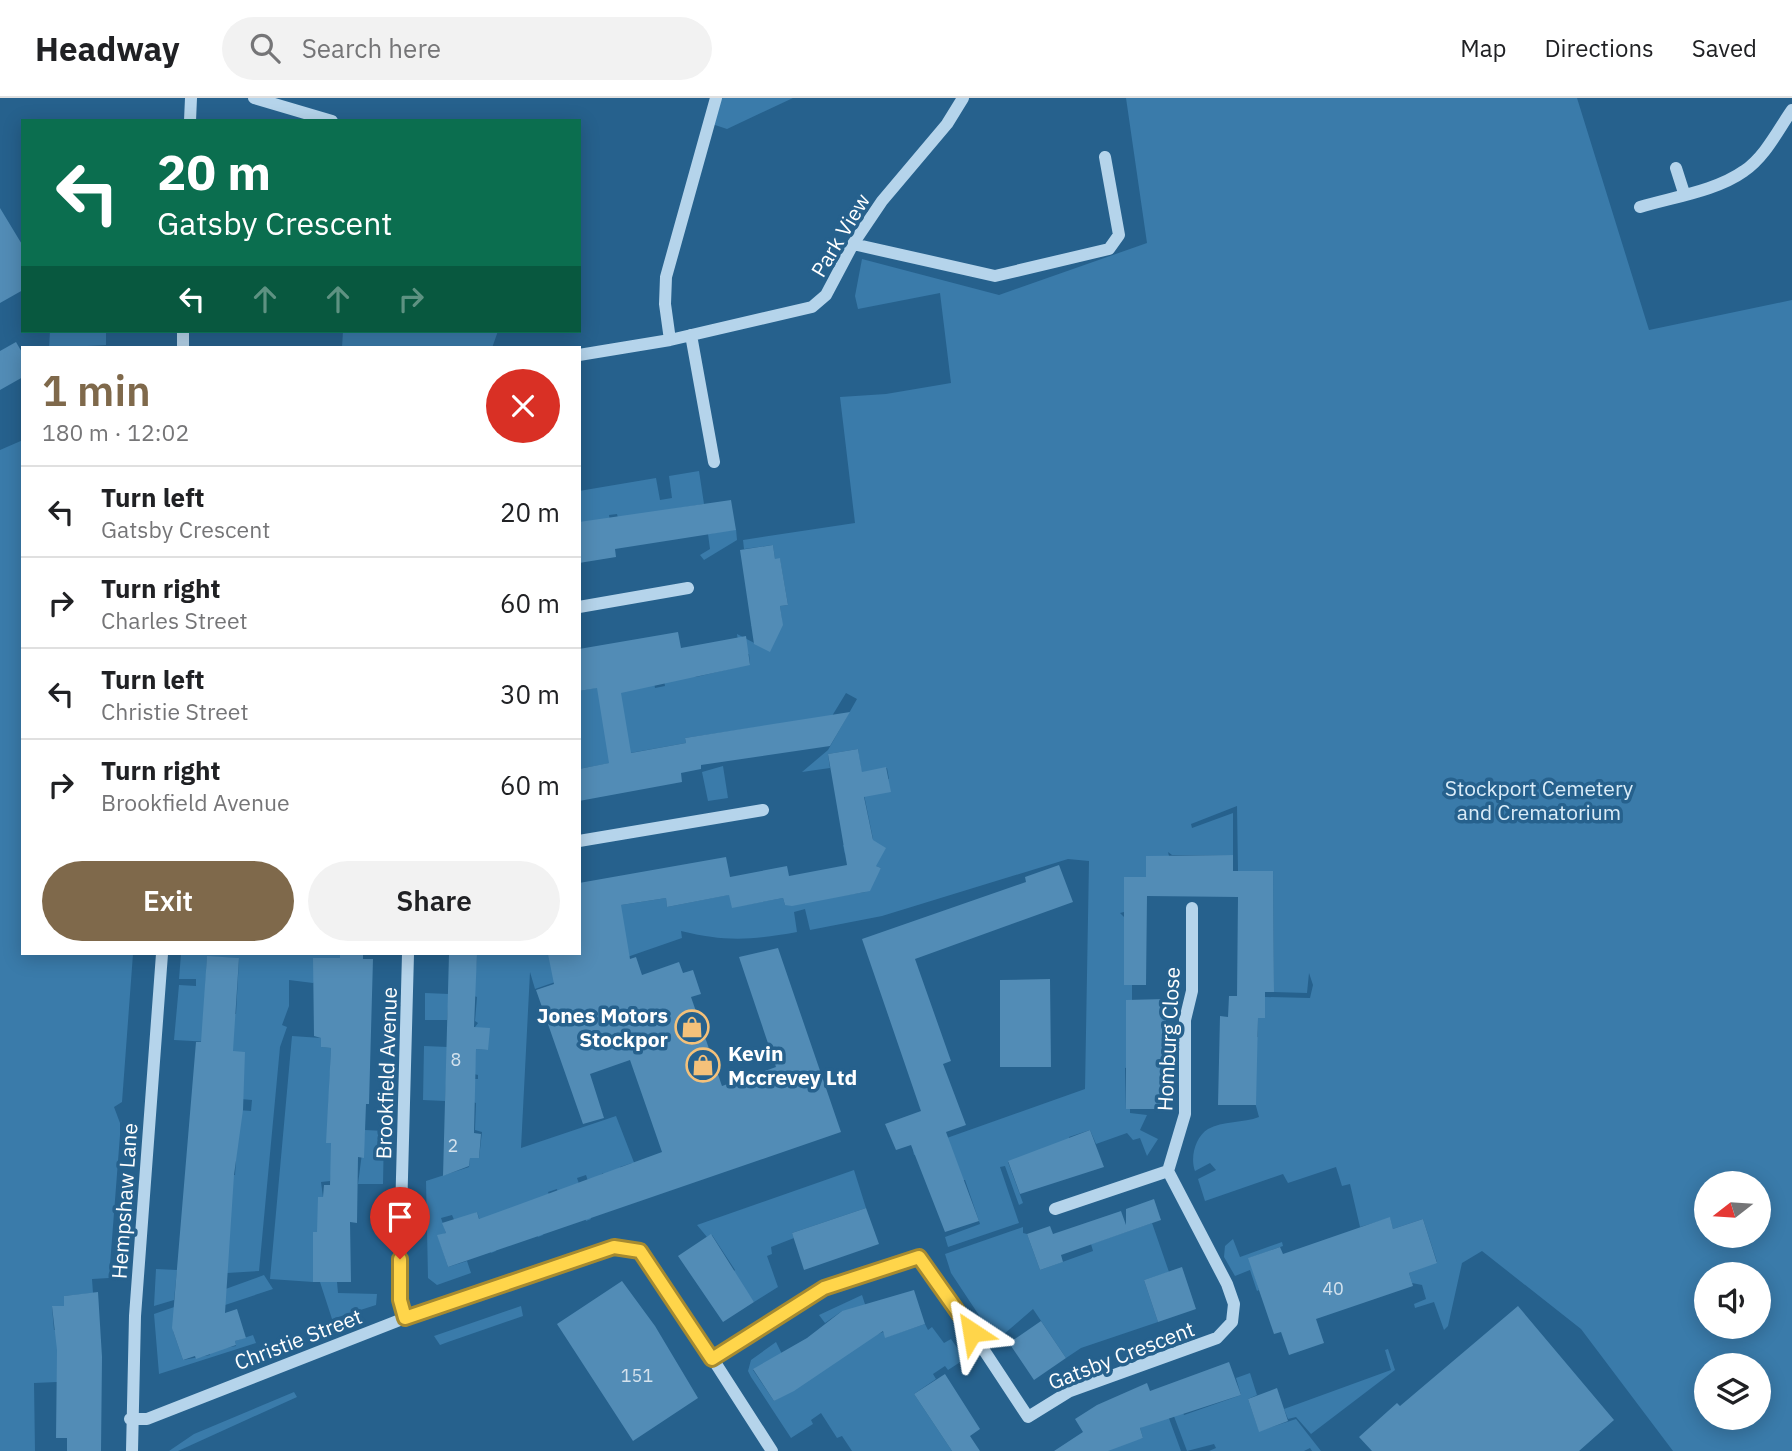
<!DOCTYPE html>
<html lang="en">
<head>
<meta charset="utf-8">
<style>
  :root { --surface:#fff; --page:#f2f2f2; --text:#202124; --muted:#757577; --line:#e0e0e0; --accent:#7f694b }
  body { margin:0; font-family:"IBM Plex Sans",sans-serif; background:var(--page); color:var(--text); height:100vh; display:flex; flex-direction:column; font-size:26px; white-space:nowrap }
  * { box-sizing:border-box; margin:0 }
  p { font-size:23px; color:var(--muted) }
  .icon { flex:none; width:38px; height:38px; fill:none; stroke:currentColor; stroke-width:2; stroke-linecap:round; stroke-linejoin:round }
  .map { position:relative; flex:1; overflow:hidden }
  .side { position:absolute; left:21px; top:248px; width:560px; height:609px; display:flex; flex-direction:column; background:var(--surface); border-radius:0px; box-shadow:0 4px 18px #0003 }
  .side>* { flex:none }
  .top-card { position:absolute; left:21px; top:21px; width:560px; height:214px; border-radius:0px; box-shadow:0 4px 18px #0003; background:#0b6e4f; color:#fff; overflow:hidden }
  .needle { width:46px; rotate:253deg }
  .buttons { position:absolute; left:1694px; top:1073px; display:grid; gap:14px }
  .buttons a { display:grid; place-items:center; width:77px; height:77px; border-radius:50%; background:var(--surface); box-shadow:0 4px 18px #0003; font-size:35px }
  .pin { position:absolute; display:grid; place-items:center; width:60px; height:60px; color:#fff; margin:-72px -30px; border-radius:50% 50% 50% 0; rotate:-45deg; box-shadow:0 0 7px #0007 }
  .pin .icon { rotate:45deg }
  .me { position:absolute; width:77px; margin:-38px; rotate:327deg; stroke-linejoin:round; filter:drop-shadow(0 0 5px #0008) }
  .turn { display:flex; align-items:center; gap:24px; height:147px; padding:0 21px; font-size:32px }
  .turn .icon { width:91px; height:91px; stroke-width:2.5 }
  .turn b { display:block; font-size:49px; line-height:60px }
  .lanes { display:flex; align-items:center; height:66px; padding:0 21px; background:#0003; justify-content:center; gap:35px; direction:ltr }
  .lanes .off { opacity:.35 }
  .round { display:grid; place-items:center; flex:none; width:74px; height:74px; border-radius:37px; background:var(--page) }
  .overview { display:flex; align-items:center; justify-content:space-between; height:119px; padding:0 21px }
  h1 { font-size:42px; font-weight:600; line-height:52px; color:var(--accent) }
  .button { display:flex; gap:14px; margin-top:auto; padding:14px 21px }
  .button a { flex:1; height:80px; border-radius:42px; background:var(--accent); color:#fff; font-size:28px; font-weight:600; line-height:80px; text-align:center }
  .button a+a { background:var(--page); color:var(--text) }
  ul { padding:0; list-style:none }
  li { display:flex; align-items:center; gap:21px; height:91px; padding:0 21px; border-top:2px solid var(--line) }
  li div { flex:1 }
  li b { display:block; font-size:26px }
  li em { font-style:normal }
  header { display:flex; align-items:center; gap:42px; box-sizing:border-box; height:98px; padding:0 35px; background:var(--surface); border-bottom:2px solid var(--line) }
  header strong { font-size:33px }
  nav { display:flex; gap:38px; margin-inline-start:auto; font-size:24px }
  .search { width:490px; height:63px; background:var(--page); display:flex; align-items:center; gap:18px; box-sizing:border-box; padding:0 24px; border-radius:38px; color:var(--muted); font-size:26px }
  .map>svg:first-child { display:block }
</style>
</head>
<body>
<header>
<strong>Headway</strong>
<div class="search"><svg class="icon" aria-label="search" viewBox="0 0 24 24"><circle cx="10" cy="10" r="6"/><path d="M15 15l6 6"/></svg>Search here</div>
<nav><a>Map</a><a>Directions</a><a>Saved</a></nav>
</header>
<div class="map">
<svg width="1792" height="1353" viewBox="0 0 1792 1353">
  <rect width="100%" height="100%" fill="#26618d"/>
  <!-- green -->
  <path fill="#3a7baa" fill-rule="evenodd" d="M716 0H793L727 31 709 25Z
    M1126 0H1577L1649 232 1792 202V1353H1673L1581 1231 1482 1153 1462 1165 1448 1228 1444 1232 1434 1204 1415 1210 1414 1206 1426 1201 1422 1187 1412 1185 1409 1175 1437 1164 1423 1121 1393 1131 1390 1120 1360 1129 1350 1086 1342 1088 1336 1069 1288 1085 1283 1076 1205 1103 1198 1081 1216 1072 1210 1065 1195 1073C1190 1060 1195 1039 1208 1031 1222 1023 1244 1025 1259 1019L1237 939H1258V920L1265 899 1310 900 1313 887 1309 875 1307 895 1274 894 1273 773H1238L1237 708 1191 726 1192 730 1233 715V757H1172L1168 754 1169 758H1146V779H1124V814L1120 815 1124 819V886L1132 887V902H1126L1130 969 1125 970 1126 1011H1130V1015L1147 1017 1140 1032 1158 1041 1147 1058 1140 1040 1133 1042 1127 1035 1096 1046 1090 1032 1069 1039 1071 1046 1008 1064 1023 1105 1019 1107 1005 1068 1000 1069 1019 1125 948 1149 945 1139 980 1126 965 1082H962L949 1045 914 1057 913 1052 1085 991 1089 763 1068 761 882 818 810 832 805 811 794 814 797 834C753 842 725 844 681 833L682 840 535 891 530 874 521 1050 616 1018 647 1098 632 1065 620 1069 622 1075 605 1080 603 1075 589 1086 586 1077 577 1080 591 1121 586 1123 575 1091 558 1096 557 1091 548 1094 550 1099 533 1106 543 1137 538 1139 528 1107 485 1121 496 1153 491 1155 477 1114 455 1124 452 1117 441 1120 446 1135 438 1138 448 1169 467 1163 471 1175 437 1187 428 1180 426 1083 469 1069 470 1060H479L482 1034 475 1032 476 1005 473 1004 474 981H478V977L474 976 476 951 488 952 475 929 478 925 475 923 477 899 474 898 477 856H579L621 807 666 800 667 809 733 796 745 807 783 800 785 807 865 794 881 770 845 756 843 747 873 741 862 687 889 681 887 670 862 677 858 651 828 656 830 670 802 674 828 652 857 601 846 595 832 618 685 640 686 645 630 655 610 665 579 671V593L653 579 655 590 665 588 663 577 696 579 750 566 749 556 740 557 737 536 770 553 751 527 782 522 780 508 788 507 780 461H775L773 447 744 451 743 442 855 425 840 299 886 296 951 285 940 195 858 211 855 198 862 161 999 197 1147 145ZM1706 1085H1759V1138H1706ZM1706 1176H1759V1228H1706ZM1706 1267H1759V1320H1706Z
    M50 233H106V247L49 250Z
    M343 233H498L492 250H342Z
    M23 342V856H133L122 1004 114 1009 120 1025V1037L109 1180 92 1181 93 1195 64 1198V1208L52 1209 54 1232H66V1243L101 1241V1245L67 1247 57 1284 34 1285 35 1353H0V352Z
    M699 373 704 406 618 420 617 416 609 417 611 429 579 435V393L656 380 660 402 672 400 669 378Z
    M736 431 737 442 704 462 700 457 710 451 708 436Z
    M723 668 728 700 708 703 702 674Z
    M181 856H340V860L313 885 289 882V908L282 927 287 929 280 949 259 1173 227 1175 228 1077H235L236 1063 220 1060 224 1011 251 1013 252 1002 241 1001 229 945 174 942 179 887 196 888V881H179ZM207 859 239 860 236 916 204 914Z
    M425 895 449 896 447 922H425Z
    M292 938 321 940V949L331 950 327 1045H335L330 1083 321 1084 323 1099 318 1100V1112L329 1113 333 1134H313V1184L270 1181Z
    M424 948 448 949 445 1003 423 1002Z
    M365 1032 384 1033 383 1086H358Z
    M854 1072 866 1110 792 1135 794 1140 771 1149 772 1156 767 1158 778 1189 754 1204 732 1175 735 1172 712 1137 707 1139 697 1127Z
    M1152 1125 1169 1174 1144 1182 1158 1224 1081 1250 1066 1260 1033 1211 996 1243 951 1175 945 1156 1023 1129V1135L1027 1136 1040 1172 1093 1153 1091 1146Z
    M1233 1141 1240 1159 1282 1144 1283 1148 1249 1160 1259 1192 1257 1193 1250 1172 1235 1178 1224 1159 1225 1148Z
    M156 1171 177 1172 174 1202 154 1208Z
    M264 1177 273 1191 213 1211 209 1197Z
    M320 1184H337L338 1195 377 1196 376 1207 332 1221Z
    M862 1197 875 1237 883 1234 886 1239 925 1226 928 1232 932 1229 944 1245 951 1241 965 1261 948 1272 945 1268 933 1276 936 1281 914 1296 952 1353H852L842 1338 837 1340 821 1315 811 1322 813 1326 791 1340 751 1279 748 1273 751 1262 776 1244 782 1256 753 1272 774 1303 871 1240 842 1213 825 1225 819 1217Z
    M180 1207 173 1233 183 1262 210 1257 209 1253 236 1248 235 1243 253 1237 256 1245 159 1276 154 1216Z
    M521 1208 523 1218 448 1244 440 1247 434 1238Z
    M1388 1251 1395 1272 1311 1336 1296 1319 1288 1321 1284 1311 1391 1272 1385 1252Z
    M1250 1275 1257 1297 1248 1301 1259 1333 1296 1321 1321 1353H1312L1310 1350 1304 1353H1209L1216 1350 1214 1346 1187 1353 1172 1313 1181 1310 1184 1317 1241 1297 1236 1280Z
    M294 1294 297 1299 178 1353H169L194 1336Z
    M1167 1315 1181 1353H1095L1143 1340 1140 1330Z"/>
  <!-- building -->
  <path fill="#528cb6" d="M0 110 23 148V192L0 205Z
    M16 244 23 256V279L0 292V253Z
    M731 402 736 432 615 451 616 459 579 465V424Z
    M773 447 775 461 780 460 788 507 780 508 783 527 770 554 754 546 740 452Z
    M678 534 681 550 746 538 750 567 621 595 631 655 686 645 685 640 850 614 830 648 701 667V671L681 675 682 684 579 703V671L609 665 597 590 579 593V551Z
    M858 651 862 674 886 669 891 694 864 699 873 742 886 750 876 768 881 770 870 793 792 808 785 807 783 800 732 810 729 797 667 809 666 800 621 807 630 861 636 859 642 877 679 864 683 875 693 872 701 896 691 899 722 988 776 969 739 859 778 850 841 1034 448 1169 437 1137 446 1135 442 1125 477 1114 479 1121 662 1054 630 962 590 976 604 1020 583 1026 536 892 554 886 548 856H579V785L726 759 730 779 787 768 789 778 847 767 828 656Z
    M1233 757V773H1273L1274 894H1265V920H1258L1256 1007H1218L1220 918 1228 919 1229 898H1237L1238 799 1147 798 1146 887H1124V779H1146V758Z
    M1059 767 1073 804 915 861 951 963 943 966 966 1027 946 1034 979 1123 945 1134 911 1047 896 1052 885 1026 921 1013 862 841 1026 784 1025 779Z
    M340 856H363V861H373L369 1006H366L364 1060 358 1059 357 1125 350 1124 351 1184H313V1134H317L318 1099H323L324 1087H330L331 1045H326L331 950 321 949V940L314 938 313 860H340Z
    M449 856H477L474 929 490 930 488 952 476 951 474 1035 481 1036 479 1060H470L469 1068 443 1078Z
    M207 858 239 860 233 953 245 954 243 1012 234 1077 225 1215 237 1211 246 1240 235 1243 236 1247 196 1261 195 1258 183 1262 172 1230 196 944H201Z
    M1050 881 1051 969H1000V882Z
    M1166 901V1011H1126V902Z
    M1090 1032 1104 1069 1020 1096 1008 1063Z
    M1154 1101 1161 1122 1061 1157 1063 1164 1040 1172 1027 1136 1050 1128 1053 1136 1121 1113 1126 1127V1111Z
    M866 1110 879 1146 804 1172 792 1135Z
    M1390 1119 1393 1131 1423 1121 1437 1165 1409 1175 1413 1188 1316 1221 1324 1245 1289 1257 1281 1234 1274 1236 1248 1160 1280 1149 1283 1156Z
    M711 1136 754 1204 723 1224 678 1158Z
    M1182 1169 1196 1211 1158 1224 1144 1182Z
    M622 1183 655 1228 698 1300 633 1343 557 1226Z
    M914 1192 925 1226 885 1240 883 1233 794 1293 774 1303 753 1271 807 1240 842 1213Z
    M98 1194 102 1259 101 1353H67V1340H56L57 1252 52 1208H64V1198Z
    M1518 1208 1614 1322 1579 1353H1372L1359 1339 1397 1305 1400 1308Z
    M1041 1223 1066 1260 1034 1282 1009 1245Z
    M1229 1264 1241 1297 1140 1330 1143 1340 1108 1353H1054L1083 1334 1075 1321 1097 1307 1147 1285 1150 1293Z
    M945 1276 980 1331 970 1338 980 1353H952L914 1296Z
    M1277 1290 1288 1323 1259 1334 1248 1301Z"/>
  <g fill="none" stroke-linecap="round" stroke-linejoin="round">
    <!-- minor -->
    <path stroke="#b5d4eb" stroke-width="12" d="M254 0 332 23
      M190 23 191 0
      M1676 70 1684 95
      M1640 109C1673 99 1716 93 1744 73 1765 59 1778 32 1792 12
      M853 146 995 178 1109 151 1119 137 1105 59
      M691 237 714 364
      M670 242 665 206 666 179 716 0
      M183 250V233
      M579 257 670 242 812 209 826 197 853 146 882 103 947 26 963 0
      M579 509 688 490
      M579 743 763 712
      M1168 1073 1185 1016V922L1192 893V810
      M1055 1111 1168 1073
      M405 1220 399 1191 408 856
      M712 1261 824 1190 919 1159 939 1184 1028 1319 1070 1293 1217 1240 1232 1224 1234 1206 1227 1186 1168 1073
      M130 1321H147L405 1220 614 1149C635 1149 641 1155 655 1171L772 1353
      M132 1353 135 1218 162 856"/>
  </g>
  <g fill="none" stroke-linecap="round" stroke-linejoin="round">
    <defs>
      <path id="route" d="M400 1161V1202L405 1220 614 1149 640 1153 712 1261 824 1190 919 1159 972 1234"/>
    </defs>
    <!-- route casing -->
    <use href="#route" stroke="#a68a30" stroke-width="18"/>
    <!-- route -->
    <use href="#route" stroke="#ffd54a" stroke-width="12"/>
  </g>
  <!-- icons -->
  <defs>
    <symbol id="shop-ring" viewBox="-11 -11 22 22"><circle r="9.5" fill="#26618d" stroke="#f4c17a" stroke-width="1.5"/><path d="M-5-2.5h2.3a2.7 3.5 0 0 1 5.4 0H5L5.5 6h-11ZM-1.5-2.5h3a1.5 2.3 0 0 0-3 0Z" fill="#f4c17a"/></symbol>
  </defs>
  <g fill-rule="evenodd">
    <use href="#shop-ring" x="673" y="910" width="38" height="38"/>
    <use href="#shop-ring" x="684" y="948" width="38" height="38"/>
  </g>
  <g text-anchor="middle" dominant-baseline="central" stroke-width="7" stroke-linejoin="round" paint-order="stroke">
    <!-- number labels -->
    <g font-size="18" fill="#d4e2ed">
      <text x="456" y="961">8</text>
      <text x="453" y="1047">2</text>
      <text x="1333" y="1190">40</text>
      <text x="637" y="1277">151</text>
    </g>
    <!-- street labels -->
    <g font-size="21" fill="#fff" stroke="#26618d">
      <text transform="translate(840 137) rotate(-59)">Park View</text>
      <text transform="translate(1168 941) rotate(-87)">Homburg Close</text>
      <text transform="translate(386 975) rotate(-88)">Brookfield Avenue</text>
      <text transform="translate(124 1103) rotate(-86)">Hempshaw Lane</text>
      <text transform="translate(298 1241) rotate(-21)">Christie Street</text>
      <text transform="translate(1121 1257) rotate(-21)">Gatsby Crescent</text>
    </g>
    <!-- park labels -->
    <g font-size="21" fill="#daecf8" stroke="#26618d">
      <text x="1539" y="690">Stockport Cemetery<tspan x="1539" dy="24">and Crematorium</tspan></text>
    </g>
    <!-- poi labels -->
    <g font-size="21" font-weight="bold" fill="#fff" stroke="#26618d" text-anchor="end">
      <text x="668" y="917">Jones Motors<tspan x="668" dy="24">Stockpor</tspan></text>
      <text x="728" y="955" text-anchor="start">Kevin<tspan x="728" dy="24">Mccrevey Ltd</tspan></text>
    </g>
  </g>
</svg>
<div class="buttons">
<a><svg class="needle" viewBox="-14 -14 28 28"><path d="M0-13l5 13h-10z" fill="#e53935"/><path d="M0 13l5-13h-10z" fill="#757577"/></svg></a>
<a><svg class="icon" aria-label="sound" viewBox="0 0 24 24"><path d="M4 9h4l5-4v14l-5-4H4zM17 9q2 3 0 6"/></svg></a>
<a><svg class="icon" aria-label="layers" viewBox="0 0 24 24"><path d="M12 4l9 5-9 5-9-5zM3 14l9 5 9-5"/></svg></a>
</div>
<div class="pin" style="left:400px;top:1161px;background:#d93025"><svg class="icon" aria-label="arrive" viewBox="0 0 24 24"><path d="M6 21V4h12l-3 4 3 4H6"/></svg></div>
<svg class="me" style="left:972px;top:1234px" viewBox="-20 -20 40 40"><path d="M0-17L14 15 0 8-14 15z" fill="#ffd54a" stroke="#fff" stroke-width="4"/></svg>
<div class="top-card">
<div class="turn"><svg class="icon" aria-label="left" viewBox="0 0 24 24"><path d="M17 20v-9H6M10 6l-5 5 5 5"/></svg><div><b>20 m</b>Gatsby Crescent</div></div>
<div class="lanes"><svg class="icon" aria-label="left" viewBox="0 0 24 24"><path d="M17 20v-9H6M10 6l-5 5 5 5"/></svg><svg class="icon off" aria-label="ahead" viewBox="0 0 24 24"><path d="M12 20V5M6 11l6-6 6 6"/></svg><svg class="icon off" aria-label="ahead" viewBox="0 0 24 24"><path d="M12 20V5M6 11l6-6 6 6"/></svg><svg class="icon off" aria-label="right" viewBox="0 0 24 24"><path d="M7 20v-9h11M14 6l5 5-5 5"/></svg></div>
</div>
<section class="side">
<div class="overview"><div><h1>1 min</h1><p>180 m · 12:02</p></div><a class="round" style="background:#d93025;color:#fff"><svg class="icon" aria-label="close" viewBox="0 0 24 24"><path d="M6 6l12 12M18 6L6 18"/></svg></a></div>
<ul>
<li><svg class="icon" aria-label="left" viewBox="0 0 24 24"><path d="M17 20v-9H6M10 6l-5 5 5 5"/></svg><div><b>Turn left</b><p>Gatsby Crescent</p></div><em>20 m</em></li>
<li><svg class="icon" aria-label="right" viewBox="0 0 24 24"><path d="M7 20v-9h11M14 6l5 5-5 5"/></svg><div><b>Turn right</b><p>Charles Street</p></div><em>60 m</em></li>
<li><svg class="icon" aria-label="left" viewBox="0 0 24 24"><path d="M17 20v-9H6M10 6l-5 5 5 5"/></svg><div><b>Turn left</b><p>Christie Street</p></div><em>30 m</em></li>
<li><svg class="icon" aria-label="right" viewBox="0 0 24 24"><path d="M7 20v-9h11M14 6l5 5-5 5"/></svg><div><b>Turn right</b><p>Brookfield Avenue</p></div><em>60 m</em></li>
</ul>
<div class="button"><a>Exit</a><a>Share</a></div>
</section>
</div>
</body>
</html>
